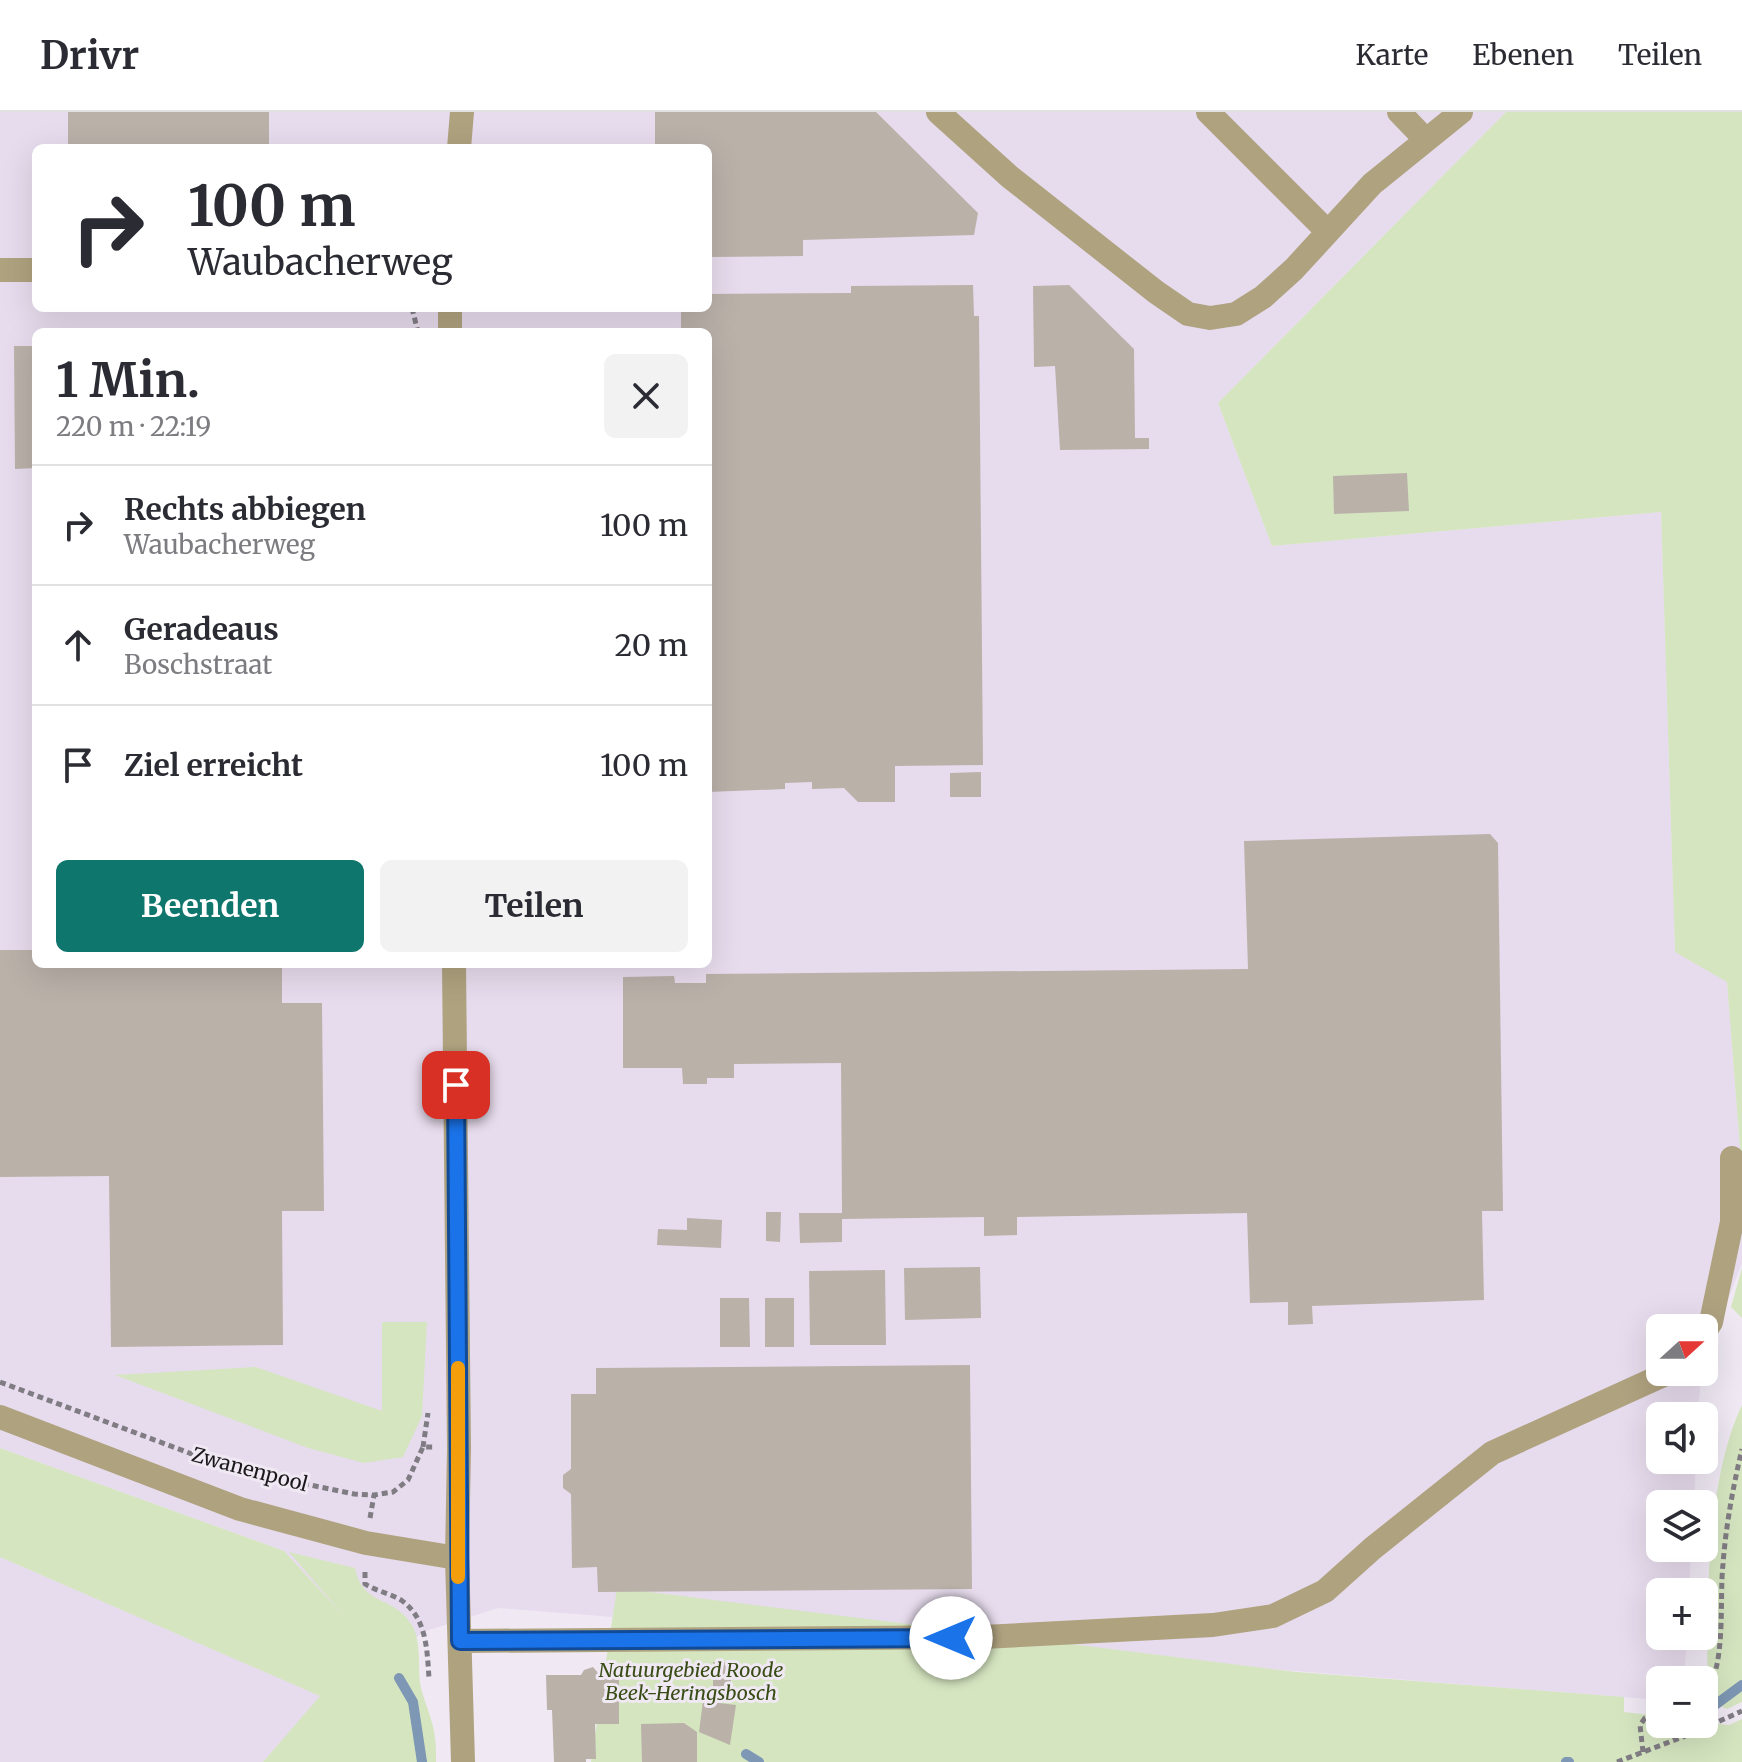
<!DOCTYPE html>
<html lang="de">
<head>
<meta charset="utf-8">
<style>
  :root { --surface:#fff; --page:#f2f2f3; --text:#2b2b33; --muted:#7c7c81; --line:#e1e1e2; --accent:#0f766e }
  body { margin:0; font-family:Merriweather,serif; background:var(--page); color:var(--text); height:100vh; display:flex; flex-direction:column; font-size:30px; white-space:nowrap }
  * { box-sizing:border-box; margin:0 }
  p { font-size:26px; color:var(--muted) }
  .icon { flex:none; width:44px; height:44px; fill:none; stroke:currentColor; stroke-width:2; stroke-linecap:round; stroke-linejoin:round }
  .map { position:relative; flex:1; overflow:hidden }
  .drawer { position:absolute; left:32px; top:216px; width:680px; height:640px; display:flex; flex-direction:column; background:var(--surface); border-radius:12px; box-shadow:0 8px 32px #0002 }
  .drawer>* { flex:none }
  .hud { position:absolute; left:32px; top:32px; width:680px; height:168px; border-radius:12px; box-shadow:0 8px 32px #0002; background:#fff; color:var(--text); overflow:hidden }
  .needle { width:52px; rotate:69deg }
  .controls { position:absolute; left:1646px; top:1202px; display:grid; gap:16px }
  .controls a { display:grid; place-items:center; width:72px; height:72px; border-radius:12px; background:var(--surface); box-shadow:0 8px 32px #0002; font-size:40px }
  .pin { position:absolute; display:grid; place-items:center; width:68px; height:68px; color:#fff; margin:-34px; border-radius:16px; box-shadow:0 4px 12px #0006 }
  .me { position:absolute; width:88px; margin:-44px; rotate:270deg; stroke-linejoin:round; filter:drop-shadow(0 0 6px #0008) }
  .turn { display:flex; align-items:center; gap:28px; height:168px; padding:0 24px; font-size:36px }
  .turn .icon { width:104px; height:104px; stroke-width:2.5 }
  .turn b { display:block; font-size:56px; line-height:68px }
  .round { display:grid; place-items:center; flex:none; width:84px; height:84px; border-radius:12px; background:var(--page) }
  .summary { display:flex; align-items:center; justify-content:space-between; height:136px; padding:0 24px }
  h1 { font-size:48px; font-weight:700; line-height:60px }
  .primary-button { display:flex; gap:16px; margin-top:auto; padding:16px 24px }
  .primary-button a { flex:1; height:92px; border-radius:12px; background:var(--accent); color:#fff; font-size:32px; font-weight:700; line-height:92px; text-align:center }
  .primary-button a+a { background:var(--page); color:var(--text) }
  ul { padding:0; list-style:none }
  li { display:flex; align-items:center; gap:24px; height:120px; padding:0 24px; border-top:2px solid var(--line) }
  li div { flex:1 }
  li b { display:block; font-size:30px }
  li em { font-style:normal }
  header { display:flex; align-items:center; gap:48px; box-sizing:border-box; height:112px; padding:0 40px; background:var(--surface); border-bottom:2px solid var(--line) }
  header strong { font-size:38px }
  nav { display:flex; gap:44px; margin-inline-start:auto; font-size:28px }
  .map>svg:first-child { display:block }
</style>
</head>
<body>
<header>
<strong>Drivr</strong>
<nav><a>Karte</a><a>Ebenen</a><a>Teilen</a></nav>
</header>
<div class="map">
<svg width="1742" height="1650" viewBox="0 0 1742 1650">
  <rect width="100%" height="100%" fill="#f0e9f4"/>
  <!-- built -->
  <path fill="#e7dced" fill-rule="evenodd" d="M0 0H1506L1218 291 1272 434 1661 400 1675 840 1727 869 1742 1062V1151L1704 1251V1216H1660V1260H1701L1698 1304H1660V1348H1696L1694 1392H1660V1436H1691L1689 1480H1660V1524H1687L1684 1568H1660V1588L498 1496 426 1519 383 1547 284 1439 0 1336ZM36 36H708V196H36ZM36 220H708V852H36Z
    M0 1445 321 1584 263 1650H0Z"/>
  <!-- green -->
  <path fill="#d5e5c0" d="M1506 0H1742V1062L1727 870 1675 840 1661 400 1272 434 1218 291Z
    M1742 1156V1206L1731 1195Z
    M382 1210H427L422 1304 403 1345 364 1351 308 1336 115 1263 256 1255 382 1299Z
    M1742 1293V1590L1727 1597 1708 1588C1706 1502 1705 1371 1742 1293Z
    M0 1336 284 1439 344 1504 289 1440 355 1456C363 1496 395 1482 413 1515 421 1531 418 1553 420 1571 423 1587 431 1603 434 1619 436 1629 436 1640 436 1650H263L320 1584 0 1445Z
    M617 1476 1297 1560 1624 1585V1600L1660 1604V1612H1704V1610L1729 1613 1742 1607V1650H591Z"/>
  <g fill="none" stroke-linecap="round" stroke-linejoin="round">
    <!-- stream -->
    <path stroke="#7d97b4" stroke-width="10" d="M399 1566 413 1590 422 1650
      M1715 1593 1742 1573
      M746 1642 759 1650
      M1566 1650H1569"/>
  </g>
  <!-- building -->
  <path fill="#bab1a9" d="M68 0H269V36H68Z
    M655 0H876L978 101 974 123 803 128V144L708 145V36H655Z
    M973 173 974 204H979L983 653 895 654V690H858L844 676 812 677V670L785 671V677L708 680V220H681V196H708V182L851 181V174Z
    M1069 173 1134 237 1135 326H1149V337L1060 338 1055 254 1034 255 1033 174Z
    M14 234H36V356L15 357Z
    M1407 361 1409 399 1334 402 1333 364Z
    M981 660V685H950V661Z
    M1490 722 1498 731 1503 1099H1482L1484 1188 1312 1194 1313 1212 1288 1213V1190L1250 1191 1247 1101 1017 1105V1123L984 1124V1105L842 1107V1130L800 1131 799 1101H842L841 951 734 952V966H707V972H683L682 956H623V865L674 864 675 871H706V862L1248 857 1244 729Z
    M0 838H36V852H282V891H322L324 1099H282L283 1233 111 1235 109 1064 0 1065Z
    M766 1100H781L780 1130 766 1129Z
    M687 1106 722 1108 721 1136 657 1133 658 1117 687 1118Z
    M980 1155 981 1206 905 1208 904 1156Z
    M885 1158 886 1233H810L809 1159Z
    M720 1186H749L750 1235H720Z
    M765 1186H794V1235H765Z
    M970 1253 972 1477 598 1480 597 1455 572 1456 571 1382 563 1376V1363L571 1357V1282H596V1256Z
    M713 1550H731V1580H713Z
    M593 1555 599 1562H619V1612H595L596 1647H586V1650H554L552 1598H547L546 1563H581L584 1558Z
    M703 1589 736 1593 730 1633 699 1620Z
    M684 1611 697 1620V1650H642L641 1612Z"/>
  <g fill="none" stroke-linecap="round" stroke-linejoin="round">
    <!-- path -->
    <path stroke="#807c83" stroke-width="5" stroke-dasharray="6 4" stroke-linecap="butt" d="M412 196 418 220
      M0 1270 208 1348 266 1364 354 1382 374 1383 393 1380 408 1368 423 1335H433
      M423 1335 428 1301
      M370 1406 374 1383
      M365 1460V1472C376 1479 389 1481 401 1488 427 1506 427 1538 429 1566
      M1704 1584C1727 1555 1719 1489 1723 1452 1726 1413 1733 1375 1742 1337
      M1643 1640 1640 1613 1645 1606 1660 1600
      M1617 1650 1693 1621 1742 1599"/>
    <!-- minor -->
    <path stroke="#afa27f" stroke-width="24" d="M938 0 1010 65 1156 180 1188 202 1210 206 1236 202 1263 185 1294 157 1372 72 1461 0
      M1208 0 1328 120
      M1399 0 1426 28
      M459 36 462 0
      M0 158H36
      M450 220V196
      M454 852 459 1336 457 1446 463 1650
      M1704 1221 1711 1210 1732 1110V1046
      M0 1305 240 1397 366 1431 457 1446
      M460 1529 983 1525 1213 1513 1273 1504 1325 1479 1373 1436 1492 1341 1670 1260"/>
  </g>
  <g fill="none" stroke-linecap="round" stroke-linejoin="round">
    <defs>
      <path id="route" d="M456 973 460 1529 951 1526"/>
    </defs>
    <!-- route casing -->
    <use href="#route" stroke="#114b97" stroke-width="20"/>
    <!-- route -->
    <use href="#route" stroke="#1a73e8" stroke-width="14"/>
    <!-- slow -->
    <path stroke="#f59e0b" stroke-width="14" d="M458 1465V1256"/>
  </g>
  <g text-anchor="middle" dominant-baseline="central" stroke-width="6" stroke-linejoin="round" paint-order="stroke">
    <!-- street labels -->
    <g font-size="20" fill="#1a181b" stroke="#f0e9f4">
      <text transform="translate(250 1357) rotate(15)">Zwanenpool</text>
    </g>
    <!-- park labels -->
    <g font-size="20" font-style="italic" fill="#394c15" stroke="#f0e9f4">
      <text x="691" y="1557">Natuurgebied Roode<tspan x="691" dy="23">Beek-Heringsbosch</tspan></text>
    </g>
  </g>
</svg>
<div class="controls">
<a><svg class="needle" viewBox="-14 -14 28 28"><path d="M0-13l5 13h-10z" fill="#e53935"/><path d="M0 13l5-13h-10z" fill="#7c7c81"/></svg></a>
<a><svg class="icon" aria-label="sound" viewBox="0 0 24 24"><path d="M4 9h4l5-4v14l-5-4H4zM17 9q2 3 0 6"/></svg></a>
<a><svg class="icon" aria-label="layers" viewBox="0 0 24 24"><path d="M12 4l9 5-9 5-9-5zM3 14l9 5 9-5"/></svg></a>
<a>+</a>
<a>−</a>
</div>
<div class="pin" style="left:456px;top:973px;background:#d93025"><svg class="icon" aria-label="arrive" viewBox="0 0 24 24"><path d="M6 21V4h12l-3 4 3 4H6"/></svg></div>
<svg class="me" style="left:951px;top:1526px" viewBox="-20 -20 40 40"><circle r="19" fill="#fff"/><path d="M0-13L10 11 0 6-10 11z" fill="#1a73e8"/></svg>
<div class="hud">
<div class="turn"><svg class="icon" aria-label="right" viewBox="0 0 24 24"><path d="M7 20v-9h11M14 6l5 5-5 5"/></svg><div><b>100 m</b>Waubacherweg</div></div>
</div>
<section class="drawer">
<div class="summary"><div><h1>1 Min.</h1><p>220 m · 22:19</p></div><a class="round"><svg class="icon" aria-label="close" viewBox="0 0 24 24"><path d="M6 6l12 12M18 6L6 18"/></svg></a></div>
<ul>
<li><svg class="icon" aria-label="right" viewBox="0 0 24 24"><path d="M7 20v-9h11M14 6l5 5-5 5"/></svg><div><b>Rechts abbiegen</b><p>Waubacherweg</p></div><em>100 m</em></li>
<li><svg class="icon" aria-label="ahead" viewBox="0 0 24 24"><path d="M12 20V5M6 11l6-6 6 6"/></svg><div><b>Geradeaus</b><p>Boschstraat</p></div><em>20 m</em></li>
<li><svg class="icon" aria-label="arrive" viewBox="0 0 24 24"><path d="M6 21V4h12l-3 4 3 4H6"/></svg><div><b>Ziel erreicht</b></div><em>100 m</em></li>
</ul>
<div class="primary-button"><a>Beenden</a><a>Teilen</a></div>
</section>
</div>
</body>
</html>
